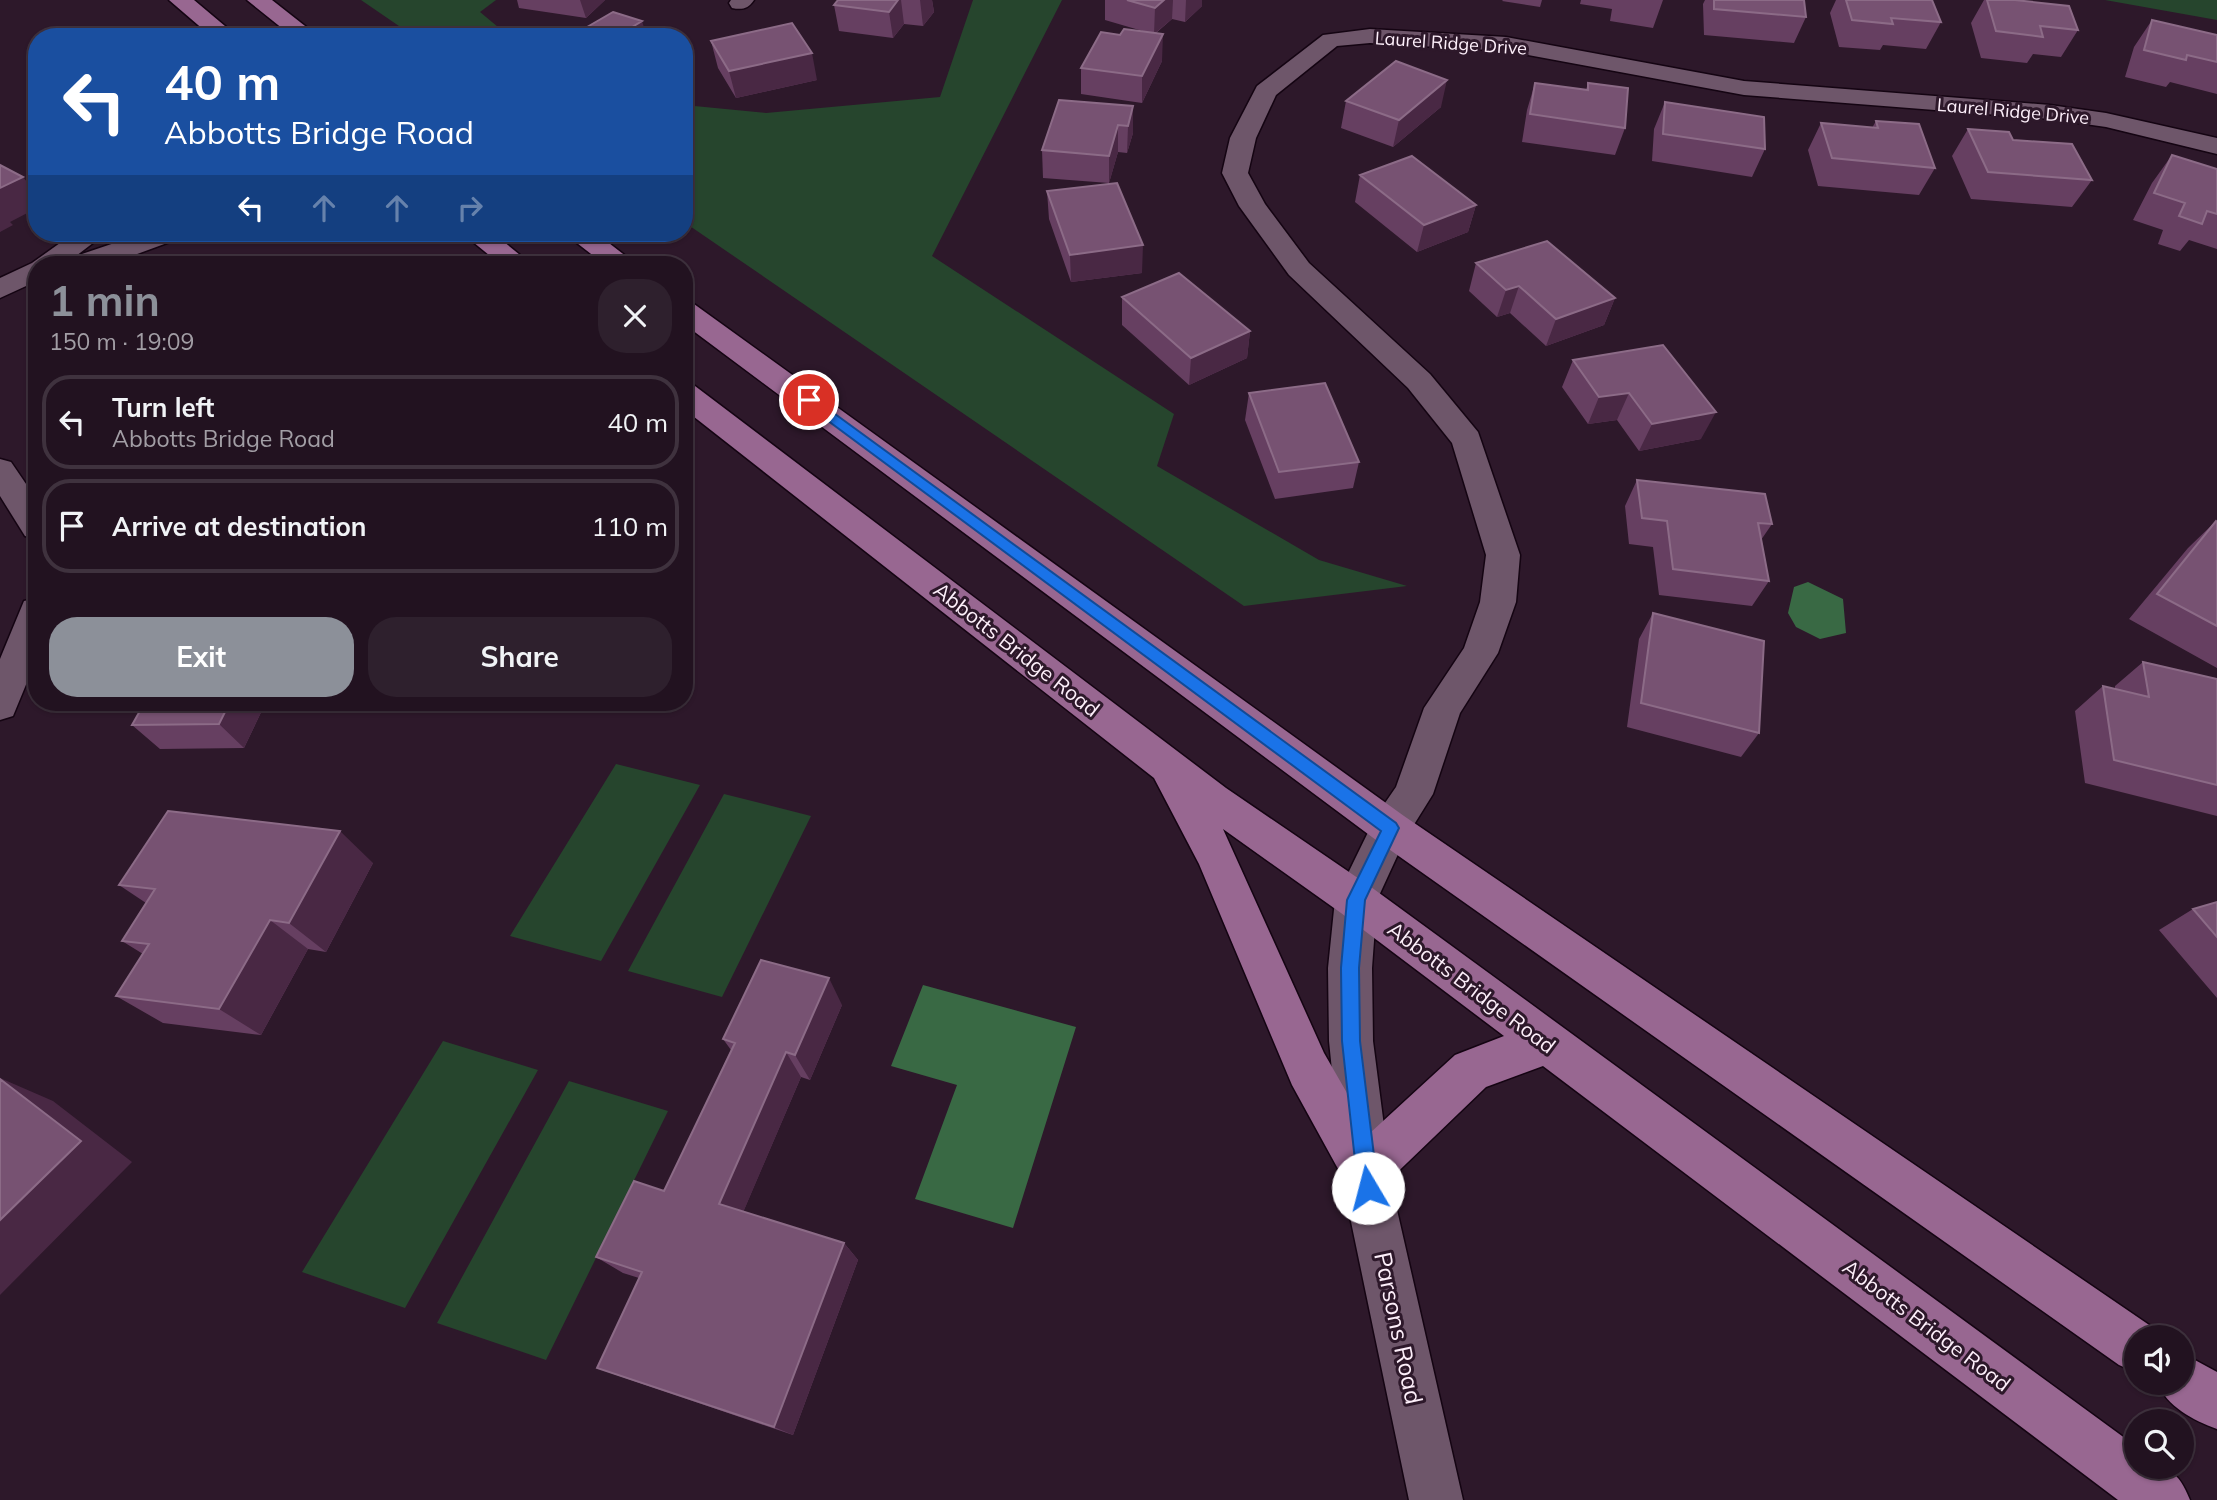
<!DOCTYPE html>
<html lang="en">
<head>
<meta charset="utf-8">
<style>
  :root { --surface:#221220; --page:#2e202d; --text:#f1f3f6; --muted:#a29ea5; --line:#3f323e; --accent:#8c9099 }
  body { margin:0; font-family:Mulish,sans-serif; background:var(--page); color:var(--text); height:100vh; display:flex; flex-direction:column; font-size:26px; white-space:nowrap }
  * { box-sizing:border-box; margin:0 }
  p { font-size:23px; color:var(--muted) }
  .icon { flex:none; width:38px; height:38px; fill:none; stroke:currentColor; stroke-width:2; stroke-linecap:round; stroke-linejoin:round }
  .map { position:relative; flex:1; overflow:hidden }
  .side { position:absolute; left:28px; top:256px; width:665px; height:455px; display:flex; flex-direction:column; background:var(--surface); border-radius:28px; box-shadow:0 2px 5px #0004,0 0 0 2px var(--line) }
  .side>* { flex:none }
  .banner { position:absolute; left:28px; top:28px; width:665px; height:214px; border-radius:28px; box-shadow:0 2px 5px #0004,0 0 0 2px var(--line); background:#1a4fa0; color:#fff; overflow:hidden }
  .controls { position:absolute; left:2124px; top:1325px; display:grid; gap:14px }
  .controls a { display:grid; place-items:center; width:70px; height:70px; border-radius:50%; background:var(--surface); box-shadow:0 2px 5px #0004,0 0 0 2px var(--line); font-size:35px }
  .pin { position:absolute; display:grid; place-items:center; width:60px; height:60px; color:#fff; margin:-30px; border:4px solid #fff; border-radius:50%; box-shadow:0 2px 7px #0007 }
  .me { position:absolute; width:77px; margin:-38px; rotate:352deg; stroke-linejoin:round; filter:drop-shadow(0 0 5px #0008) }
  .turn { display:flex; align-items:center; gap:24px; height:147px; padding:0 21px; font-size:32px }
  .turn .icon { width:91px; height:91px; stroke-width:2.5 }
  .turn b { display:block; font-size:49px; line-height:60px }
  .lanes { display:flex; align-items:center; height:66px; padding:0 21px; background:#0003; justify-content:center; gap:35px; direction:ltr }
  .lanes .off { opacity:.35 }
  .round { display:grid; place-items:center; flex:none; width:74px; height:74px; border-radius:28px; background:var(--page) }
  .summary { display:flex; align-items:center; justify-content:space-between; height:119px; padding:0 21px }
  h1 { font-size:42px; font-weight:700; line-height:52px; color:var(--accent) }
  .button { display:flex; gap:14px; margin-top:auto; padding:14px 21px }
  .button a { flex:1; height:80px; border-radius:28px; background:var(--accent); color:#fff; font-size:28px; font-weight:700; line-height:80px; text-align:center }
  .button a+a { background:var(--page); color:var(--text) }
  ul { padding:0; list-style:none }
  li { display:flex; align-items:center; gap:21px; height:94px; margin:0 14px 10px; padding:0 7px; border:4px solid var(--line); border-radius:28px }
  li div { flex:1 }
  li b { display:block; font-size:26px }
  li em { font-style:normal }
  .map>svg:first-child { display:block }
</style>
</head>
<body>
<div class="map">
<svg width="2217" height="1500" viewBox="0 0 2217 1500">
  <rect width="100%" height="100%" fill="#2d182a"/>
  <!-- green -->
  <path fill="#26452d" d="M361 0H496L480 12 510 37H415Z
    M973 0H1062L932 256 1174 414 1157 466 1319 560 1407 586 1244 606 684 222V105L766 113 940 97Z
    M2105 0H2217V20Z
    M616 764 700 785 601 961 510 936Z
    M724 794 811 816 722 997 628 971Z
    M443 1041 538 1070 405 1308 302 1272Z
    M569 1081 668 1111 546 1360 437 1323Z"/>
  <!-- water -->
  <path fill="#396944" d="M1808 582 1843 599 1846 633 1820 639 1796 627 1788 613 1794 587Z
    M923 985 1076 1027 1013 1228 915 1199 957 1085 891 1066Z"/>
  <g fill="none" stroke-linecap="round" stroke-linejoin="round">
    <defs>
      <path id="minor" d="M731 0H754C748 9 742 10 732 8L729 3Z
        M1370 29 1506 37 1744 81 2050 105 2106 113 2217 138V154L2106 127 2050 119 1744 95 1506 51 1370 43 1337 46 1276 95 1256 138 1248 173 1265 204 1309 263 1430 374 1478 432 1520 555 1516 602 1498 653 1460 713 1433 794 1405 839 1377 900 1372 968 1373 1041 1392 1188 1463 1500H1409L1344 1188 1329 1041 1328 968 1335 900 1376 816 1396 787 1424 708 1464 648 1480 602 1486 555 1452 443 1408 388 1289 275 1239 206 1222 173 1230 138 1257 86 1323 35Z
        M74 233H106L76 256 144 233H182L178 239 110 264H37V281L0 298V278L32 263Z
        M0 459 11 462 37 500V539L25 536 0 496Z
        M37 598V658L13 716 0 720V659L24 601Z"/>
      <path id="major" d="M169 0H194L238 37H212Z
        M247 0H272L319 37H293Z
        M462 233H493L531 264H500Z
        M564 233H596L636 264H604Z
        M684 301 694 304 1404 816 2155 1329 2159 1337H2137V1373L2119 1365 1376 840 684 324Z
        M684 383 695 386 1226 788 1371 887 2137 1447V1466C2168 1466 2178 1470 2190 1500H2118L1543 1066 1486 1087 1382 1187 1365 1194 1348 1187 1292 1085 1199 864 1154 778 684 409ZM1223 829 1341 913 1504 1036 1455 1055 1370 1133 1324 1053Z
        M2182 1353 2217 1372V1429C2193 1420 2167 1407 2157 1382H2182Z"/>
    </defs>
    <!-- minor casing -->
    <use href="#minor" stroke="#140412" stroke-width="3"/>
    <!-- major casing -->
    <use href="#major" stroke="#140412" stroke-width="3"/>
    <!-- minor -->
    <use href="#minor" fill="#6e566a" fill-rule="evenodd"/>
    <!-- major -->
    <use href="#major" fill="#986791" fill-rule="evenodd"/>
  </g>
  <!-- wall -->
  <path fill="#663f61" d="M517 0H605L586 18 519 8Z
    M838 0H932L934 12 923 26 904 24 893 38 839 31 834 5Z
    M1105 0H1202V6L1185 22 1172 19 1156 33 1162 61 1142 103 1081 94V68L1120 35 1146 32 1105 20Z
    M1503 0H1542L1540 7 1502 1Z
    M1581 0H1663L1653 28 1610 21 1612 9 1580 4Z
    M1705 0H1804L1806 17 1794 43 1704 35 1703 4Z
    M1836 0H1932L1941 22 1926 49 1883 45 1880 50 1839 47 1830 13Z
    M1984 0H2015L2078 30 2061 57 2033 54 2027 63 1981 58 1971 23Z
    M2152 20 2217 35V94L2170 82 2166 87 2125 77 2134 47Z
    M711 41 817 80 736 98 718 68Z
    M1535 83 1586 90 1588 83 1625 128 1615 155 1522 142 1527 110Z
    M1346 101 1441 107 1393 147 1341 128Z
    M1665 102 1765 149 1752 177 1652 161 1654 129Z
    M1133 106V133L1127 153 1118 152 1109 183 1043 178 1042 150Z
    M1876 121 1935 168 1919 195 1818 186 1808 150 1821 123 1872 128Z
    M1968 129 2013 140 2092 180 2072 207 1971 199 1952 156Z
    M2172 155 2217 169V249L2189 240 2180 251 2158 244 2163 230 2133 220 2152 183Z
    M1360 175 1476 205 1468 232 1417 252 1355 202Z
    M1047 191 1142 273 1071 282 1049 219Z
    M1476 263 1615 298 1604 325 1546 346 1510 313 1497 317 1469 291Z
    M1122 297 1250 331 1247 358 1189 385 1122 325Z
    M1663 345 1701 439 1639 451 1617 420 1588 424 1562 387 1573 360Z
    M1249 393 1359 462 1353 488 1275 499 1245 420Z
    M1637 480 1772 524 1761 540 1769 581 1752 606 1659 595 1653 547 1629 544 1625 506Z
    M2216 521 2217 522V668L2129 619 2188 548Z
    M1653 613 1759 733 1741 757 1627 727 1639 639Z
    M2143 662 2217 679V816L2085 783 2075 711 2103 686 2115 689V686Z
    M266 702 244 748 160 749 132 725Z
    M373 863 326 952 308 949 261 1035 163 1023 116 996 143 954 122 941 146 903 119 885Z
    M2217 902V998L2159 930 2193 909Z
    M842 1005 810 1080 801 1077 743 1212 844 1243 858 1260 793 1435 625 1378 597 1368 639 1278 623 1273 596 1257 664 1191 731 1050 723 1039Z"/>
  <!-- shaded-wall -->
  <path fill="#492844" d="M580 0H605L586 18Z
    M898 0H901L904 24 893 38 889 12Z
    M920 0H932L934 12 923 26Z
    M1164 0H1173L1172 19 1154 34 1155 8Z
    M1186 0H1202V6L1185 22Z
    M642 21 647 37 634 26Z
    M1163 34 1162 61 1142 103V76Z
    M812 53 817 80 736 98 729 71Z
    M1447 80 1441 107 1393 147 1399 120Z
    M1133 106V133L1127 153 1128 126Z
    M1118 125V152L1109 183V156Z
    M23 177 37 194V208L10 222 13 225 0 232V188Z
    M1476 205 1468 232 1417 252 1424 225Z
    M1143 245 1142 273 1071 282 1070 255Z
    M1519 286 1510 313 1497 317 1506 290Z
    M1615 298 1604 325 1546 346 1556 319Z
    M1250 331 1247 358 1189 385 1191 358Z
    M1629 393 1617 420 1588 424 1599 397Z
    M1716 412 1701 439 1639 451 1652 424Z
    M230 702H266L244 748 219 724Z
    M340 831 373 863 326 952 289 923Z
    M270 920 308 949 261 1035 219 1009Z
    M829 978 842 1005 810 1080 795 1055Z
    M786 1052 801 1077 739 1222 719 1204Z
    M0 1078 53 1101 132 1162 0 1295Z
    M844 1243 858 1260 793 1435 774 1427Z"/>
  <!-- building -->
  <path fill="#775272" stroke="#8c6b87" stroke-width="2" d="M838 0H898L889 12 834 5Z
    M1127 0H1164L1155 8Z
    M1714 0H1804L1806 17 1714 9Z
    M1846 0H1932L1941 22 1891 18 1893 24 1852 20Z
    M1987 0H2015L2069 6 2078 30 2040 26 2043 37 1996 31Z
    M613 12 642 21 634 26 666 37H570Z
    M2152 20 2217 35V62L2187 55 2186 60 2144 50Z
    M792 23 812 53 729 71 711 41Z
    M1124 29 1163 34 1142 76 1081 68 1101 32 1120 35Z
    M1396 61 1447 80 1399 120 1346 101Z
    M1535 83 1588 90V83L1628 88 1625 128 1530 114Z
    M1059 100 1133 106 1128 126 1118 125 1109 156 1042 150Z
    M1665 102 1764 117 1765 149 1663 134Z
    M1876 121 1919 124 1935 168 1832 158 1821 123 1878 128Z
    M1968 129 2009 132 2013 140 2072 144 2092 180 1988 172Z
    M2172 155 2217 169V214L2207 211 2202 224 2179 216 2185 203 2154 193Z
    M1412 156 1476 205 1424 225 1360 175Z
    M0 165 23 177 0 188Z
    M1117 183 1143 245 1070 255 1047 191Z
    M1547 241 1615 298 1556 319 1519 286 1506 290 1476 263Z
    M172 259 178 264H160Z
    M1179 273 1250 331 1191 358 1122 297Z
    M1663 345 1716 412 1652 424 1629 393 1599 397 1573 360Z
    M1325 383 1359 462 1279 472 1249 393Z
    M1637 480 1765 494 1772 524 1758 523 1769 581 1673 569 1667 521 1642 518Z
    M2216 521 2217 522V626L2157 594Z
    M1653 613 1764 641 1759 733 1641 703Z
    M2143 662 2217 679V785L2114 760 2103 686 2149 697Z
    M145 702H230L219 724 132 725Z
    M168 811 340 831 289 923 270 920 219 1009 116 996 149 944 122 941 155 889 119 885Z
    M2217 902V937L2193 909Z
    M761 960 829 978 795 1055 786 1052 719 1204 844 1243 774 1427 597 1368 642 1272 596 1257 634 1181 664 1191 735 1043 723 1039Z
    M0 1079 81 1141 0 1220Z"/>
  <!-- route -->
  <path fill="#1a73e8" stroke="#114b97" stroke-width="2" d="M809 395 1396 823 1399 828 1365 900 1359 968 1360 1041 1378 1188 1375 1195 1368 1197 1361 1195 1358 1188 1342 1041 1341 968 1347 900 1381 831 804 403V397Z"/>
  <g text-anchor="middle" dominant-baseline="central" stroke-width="6" stroke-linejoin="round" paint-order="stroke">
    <!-- far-street labels -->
    <g font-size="18" fill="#fdeffa" stroke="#2d182a">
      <text transform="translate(1451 43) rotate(4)">Laurel Ridge Drive</text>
      <text transform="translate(2013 111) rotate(5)">Laurel Ridge Drive</text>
    </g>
    <!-- street labels -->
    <g font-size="21" fill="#fdeffa" stroke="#2d182a">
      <text transform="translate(1017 649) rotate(38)">Abbotts Bridge Road</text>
      <text transform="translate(1472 987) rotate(37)">Abbotts Bridge Road</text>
      <text transform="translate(1927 1325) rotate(37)">Abbotts Bridge Road</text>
    </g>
    <!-- near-street labels -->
    <g font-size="24" fill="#fdeffa" stroke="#2d182a">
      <text transform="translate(1399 1328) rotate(78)">Parsons Road</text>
    </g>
  </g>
</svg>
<div class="controls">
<a><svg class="icon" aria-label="sound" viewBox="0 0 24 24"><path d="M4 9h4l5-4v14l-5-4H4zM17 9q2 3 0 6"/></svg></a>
<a><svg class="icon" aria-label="search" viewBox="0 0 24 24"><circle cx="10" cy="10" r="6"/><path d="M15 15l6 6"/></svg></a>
</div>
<div class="pin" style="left:809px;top:400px;background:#d93025"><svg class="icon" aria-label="arrive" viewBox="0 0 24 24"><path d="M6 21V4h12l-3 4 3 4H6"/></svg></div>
<svg class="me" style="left:1368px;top:1188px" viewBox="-20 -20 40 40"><circle r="19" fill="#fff"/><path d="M0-13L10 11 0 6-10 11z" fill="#1a73e8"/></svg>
<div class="banner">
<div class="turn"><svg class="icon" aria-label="left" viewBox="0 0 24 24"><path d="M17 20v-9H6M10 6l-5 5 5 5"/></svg><div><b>40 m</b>Abbotts Bridge Road</div></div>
<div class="lanes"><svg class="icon" aria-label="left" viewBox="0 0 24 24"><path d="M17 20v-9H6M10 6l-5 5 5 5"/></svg><svg class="icon off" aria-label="ahead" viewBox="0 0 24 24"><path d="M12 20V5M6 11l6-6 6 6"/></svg><svg class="icon off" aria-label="ahead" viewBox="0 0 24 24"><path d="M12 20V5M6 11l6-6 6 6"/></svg><svg class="icon off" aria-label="right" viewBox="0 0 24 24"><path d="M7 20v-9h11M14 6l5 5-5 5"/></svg></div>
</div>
<section class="side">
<div class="summary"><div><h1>1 min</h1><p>150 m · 19:09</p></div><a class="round"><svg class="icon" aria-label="close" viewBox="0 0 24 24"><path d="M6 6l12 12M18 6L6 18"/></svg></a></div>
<ul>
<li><svg class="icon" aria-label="left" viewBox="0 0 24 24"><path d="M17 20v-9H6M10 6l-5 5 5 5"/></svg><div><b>Turn left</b><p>Abbotts Bridge Road</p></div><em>40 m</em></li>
<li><svg class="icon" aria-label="arrive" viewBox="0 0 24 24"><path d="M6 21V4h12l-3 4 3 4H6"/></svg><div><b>Arrive at destination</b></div><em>110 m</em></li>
</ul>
<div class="button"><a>Exit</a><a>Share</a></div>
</section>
</div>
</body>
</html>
